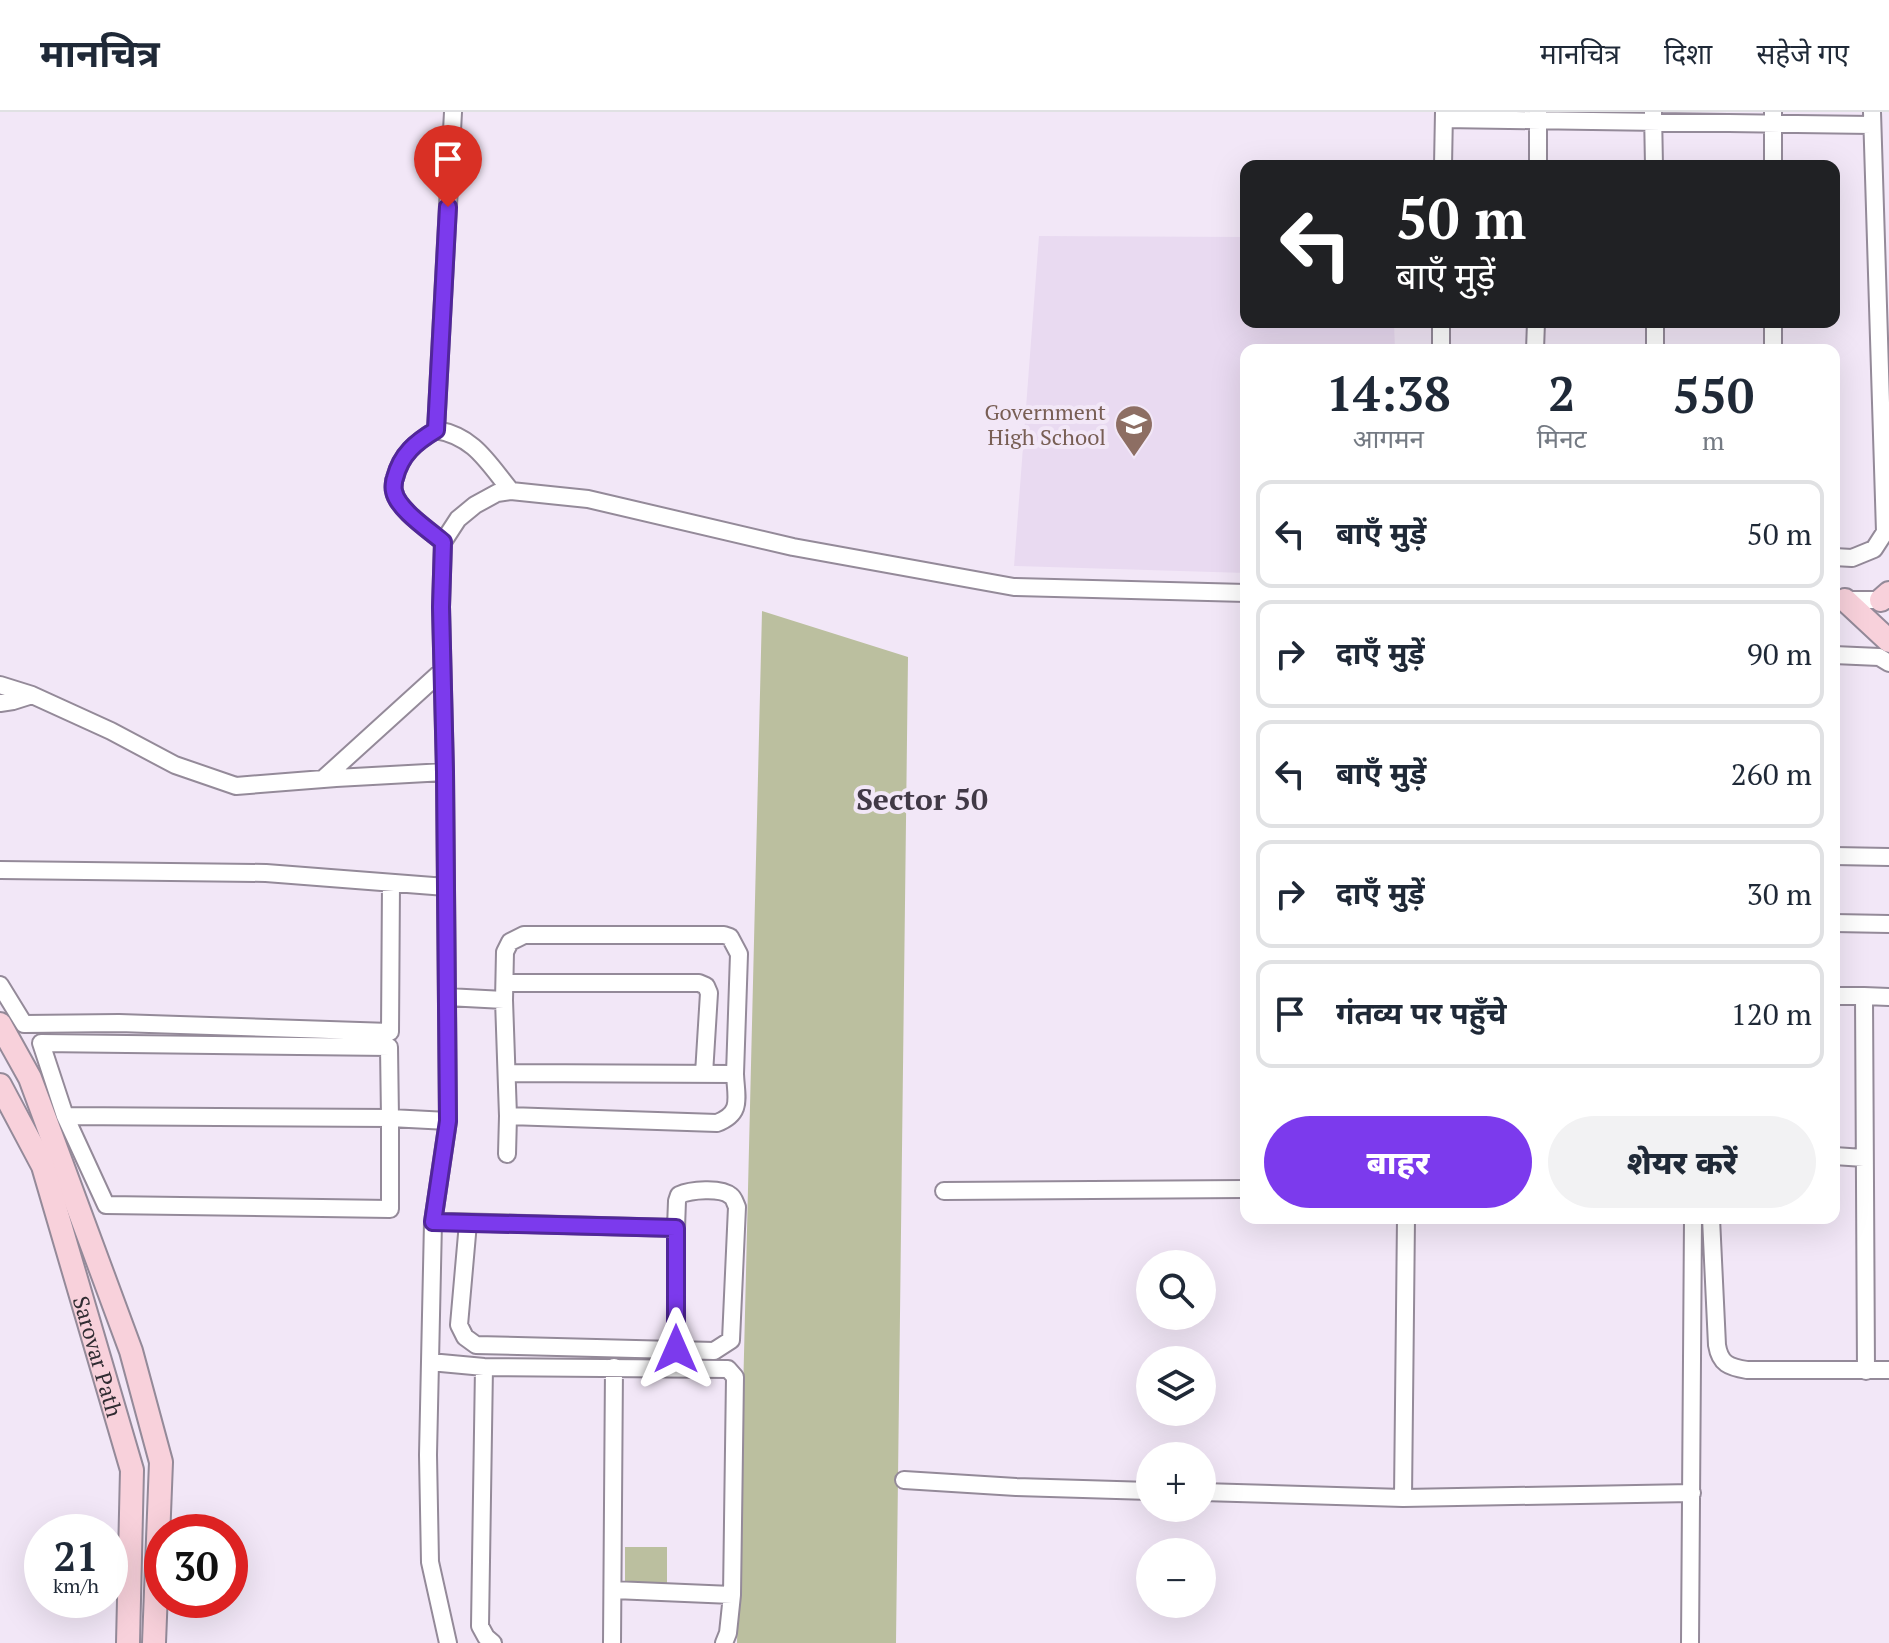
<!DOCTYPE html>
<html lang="hi">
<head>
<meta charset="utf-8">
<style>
  :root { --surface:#fff; --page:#f2f2f3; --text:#1f2937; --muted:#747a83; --line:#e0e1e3; --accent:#7c3aed }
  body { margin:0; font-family:"PT Serif","Noto Sans Devanagari",serif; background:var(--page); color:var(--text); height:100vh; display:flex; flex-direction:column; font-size:30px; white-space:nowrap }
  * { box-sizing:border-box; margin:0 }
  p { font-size:26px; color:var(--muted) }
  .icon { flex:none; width:44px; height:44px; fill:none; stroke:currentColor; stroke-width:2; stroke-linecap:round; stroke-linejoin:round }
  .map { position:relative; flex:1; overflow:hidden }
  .panel { position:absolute; left:1240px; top:232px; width:600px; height:880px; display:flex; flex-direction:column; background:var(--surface); border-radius:16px; box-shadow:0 8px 32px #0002 }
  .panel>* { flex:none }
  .banner { position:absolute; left:1240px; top:48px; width:600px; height:168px; border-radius:16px; box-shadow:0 8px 32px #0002; background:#202124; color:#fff; overflow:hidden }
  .controls { position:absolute; left:1136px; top:1138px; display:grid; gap:16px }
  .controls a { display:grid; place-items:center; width:80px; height:80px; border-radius:50%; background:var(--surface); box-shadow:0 8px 32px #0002; font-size:40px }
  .speed { position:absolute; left:24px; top:1402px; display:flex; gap:16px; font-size:40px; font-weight:700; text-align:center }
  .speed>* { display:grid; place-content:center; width:104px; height:104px; border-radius:50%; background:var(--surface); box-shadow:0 8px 32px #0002; line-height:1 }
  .speed small { font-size:20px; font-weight:400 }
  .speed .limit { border:12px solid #d22; background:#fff; color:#111 }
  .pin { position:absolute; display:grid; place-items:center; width:68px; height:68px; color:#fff; margin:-82px -34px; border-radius:50% 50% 50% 0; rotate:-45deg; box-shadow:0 0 8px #0007 }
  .pin .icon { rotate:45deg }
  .me { position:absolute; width:88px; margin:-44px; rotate:0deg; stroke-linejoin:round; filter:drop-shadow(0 0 6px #0008) }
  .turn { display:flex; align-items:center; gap:28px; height:168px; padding:0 24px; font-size:36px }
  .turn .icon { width:104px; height:104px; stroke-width:2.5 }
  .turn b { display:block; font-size:56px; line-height:68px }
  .eta { display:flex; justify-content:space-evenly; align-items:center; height:136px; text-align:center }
  .eta b { font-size:48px; font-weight:800; line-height:56px }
  .action { display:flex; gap:16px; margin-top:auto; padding:16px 24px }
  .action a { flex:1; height:92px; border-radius:48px; background:var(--accent); color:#fff; font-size:32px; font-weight:800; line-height:92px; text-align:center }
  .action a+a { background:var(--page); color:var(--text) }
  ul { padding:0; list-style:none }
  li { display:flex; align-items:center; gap:24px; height:108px; margin:0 16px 12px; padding:0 8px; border:4px solid var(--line); border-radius:16px }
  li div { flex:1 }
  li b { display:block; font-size:30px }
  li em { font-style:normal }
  header { display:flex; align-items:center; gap:48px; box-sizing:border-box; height:112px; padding:0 40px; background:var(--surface); border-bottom:2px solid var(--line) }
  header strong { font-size:38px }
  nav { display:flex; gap:44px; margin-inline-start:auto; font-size:28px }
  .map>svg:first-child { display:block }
</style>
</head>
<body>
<header>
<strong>मानचित्र</strong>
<nav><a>मानचित्र</a><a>दिशा</a><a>सहेजे गए</a></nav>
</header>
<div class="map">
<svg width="1889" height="1531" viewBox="0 0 1889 1531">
  <rect width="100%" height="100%" fill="#f2e7f7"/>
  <!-- built -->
  <path fill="#e9daf1" d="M1039 124 1246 125V210H1394L1395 238H1246V461L1014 454Z"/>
  <!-- green -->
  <path fill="#bbbf9f" d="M762 499 908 545 896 1531H737Z
    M625 1435H667V1474H625Z"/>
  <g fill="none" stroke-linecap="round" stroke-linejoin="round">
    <defs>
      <path id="minor" d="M1653 0 1654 54
        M1444 7 1872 13
        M1443 54 1444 0
        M1538 54V0
        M1773 54V0
        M1655 210V238
        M1441 238V210
        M1535 238 1536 210
        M1773 238V210
        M436 318 453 0
        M443 430C429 418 397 397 394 379 393 376 394 368 395 366 401 342 416 330 436 318 474 324 488 351 511 379
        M1834 445 1852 446 1874 437 1885 420 1872 0
        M1834 488H1889
        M1834 543 1879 545 1889 551
        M0 573 32 583 111 619 175 653 236 674 336 666 445 660
        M0 591 13 589 32 583
        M323 667 442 559
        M1834 744 1889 745
        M0 758 266 761 446 775
        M1834 811 1889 812
        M505 871H699L706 874 709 881 704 962
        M0 873 24 912 119 911 390 920 391 771
        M1834 884H1864L1866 1259
        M1864 884 1889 885
        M447 885 504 888 508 1004 507 1042
        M504 888 505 840 510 830 524 823H724L730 825 739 842 735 962
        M507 961 735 962C736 986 743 1001 717 1011L508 1004
        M65 1004 390 1006 389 935 41 931 65 1004 106 1093 390 1097V1006L448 1009
        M1834 1044 1864 1046
        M944 1079 1246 1077
        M1711 1106 1717 1233C1720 1252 1729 1255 1747 1258H1889
        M433 1110H450L676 1116 677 1089 679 1083C690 1078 721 1075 731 1084 734 1086 735 1091 737 1095L731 1228 714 1239 476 1233 465 1225 459 1213 468 1111
        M676 1237V1116
        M430 1250 484 1255 728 1257 735 1265 732 1483 728 1521 724 1531
        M484 1255 480 1514 486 1525 493 1531
        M904 1368 1016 1375 1150 1379
        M1202 1380 1403 1386 1692 1381
        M1403 1386 1406 1106
        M614 1478 732 1483
        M448 1531 430 1450 428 1343 433 1110 448 1009 445 660 441 495 443 430 458 407 475 393 497 381 511 379 588 387 793 435 1014 475 1246 481
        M612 1531 614 1255
        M1690 1531 1693 1106"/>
      <g id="secondary">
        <path d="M1845 488 1889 529"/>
        <path d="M1881 488 1889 481"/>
        <path d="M0 912 30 966 131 1239 161 1350 154 1531"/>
        <path id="s1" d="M0 973 43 1054 132 1358 128 1531"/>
      </g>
    </defs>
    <!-- minor casing -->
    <use href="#minor" stroke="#948a99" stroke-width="20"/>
    <!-- secondary casing -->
    <use href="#secondary" stroke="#948a99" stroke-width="26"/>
    <!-- minor -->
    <use href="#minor" stroke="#fff" stroke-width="16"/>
    <!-- secondary -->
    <use href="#secondary" stroke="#f8d1db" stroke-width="22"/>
  </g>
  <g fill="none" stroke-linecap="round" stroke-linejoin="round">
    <defs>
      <path id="route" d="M448 95 436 318C416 330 401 342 395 366 394 368 393 376 394 379 397 397 429 418 443 430L441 495 445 660 448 1009 433 1110 676 1116V1237"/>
    </defs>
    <!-- route casing -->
    <use href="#route" stroke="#51269a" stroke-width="20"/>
    <!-- route -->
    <use href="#route" stroke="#7c3aed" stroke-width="14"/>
  </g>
  <!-- icons -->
  <defs>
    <symbol id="school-pin" viewBox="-11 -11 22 30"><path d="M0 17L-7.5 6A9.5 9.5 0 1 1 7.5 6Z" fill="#8d6e63" stroke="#f2e7f7"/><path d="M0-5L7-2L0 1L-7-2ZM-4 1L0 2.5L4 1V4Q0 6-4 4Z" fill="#fff"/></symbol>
  </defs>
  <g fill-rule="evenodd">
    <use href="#school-pin" x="1112" y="290" width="44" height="60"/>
  </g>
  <g text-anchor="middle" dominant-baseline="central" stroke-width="8" stroke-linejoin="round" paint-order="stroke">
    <!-- education labels -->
    <g font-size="22" fill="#785e54" stroke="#f2e7f7" text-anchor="end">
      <text x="1106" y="299">Government<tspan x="1106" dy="25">High School</tspan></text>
    </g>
    <!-- street labels -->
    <g font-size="22" fill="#302c32" stroke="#f2e7f7">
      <text stroke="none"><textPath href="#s1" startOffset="290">Sarovar Path</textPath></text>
    </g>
    <!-- district labels -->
    <g font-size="30" font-weight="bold" fill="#413946" stroke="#f2e7f7">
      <text x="922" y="687">Sector 50</text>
    </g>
  </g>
</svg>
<div class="controls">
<a><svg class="icon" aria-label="search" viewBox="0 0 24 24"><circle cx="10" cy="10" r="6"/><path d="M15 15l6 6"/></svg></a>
<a><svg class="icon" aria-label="layers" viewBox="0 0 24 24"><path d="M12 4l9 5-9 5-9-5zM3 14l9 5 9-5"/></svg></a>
<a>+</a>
<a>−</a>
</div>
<div class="speed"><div>21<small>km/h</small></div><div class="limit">30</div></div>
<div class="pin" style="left:448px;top:95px;background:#d93025"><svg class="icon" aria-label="arrive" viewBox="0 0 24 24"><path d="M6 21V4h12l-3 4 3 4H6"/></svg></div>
<svg class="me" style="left:676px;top:1237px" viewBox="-20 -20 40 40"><path d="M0-17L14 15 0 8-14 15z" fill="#7c3aed" stroke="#fff" stroke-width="4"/></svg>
<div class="banner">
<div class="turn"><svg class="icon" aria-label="left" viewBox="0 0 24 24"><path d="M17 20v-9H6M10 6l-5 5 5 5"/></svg><div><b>50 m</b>बाएँ मुड़ें</div></div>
</div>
<section class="panel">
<div class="eta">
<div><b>14:38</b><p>आगमन</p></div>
<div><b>2</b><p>मिनट</p></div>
<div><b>550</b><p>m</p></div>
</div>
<ul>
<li><svg class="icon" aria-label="left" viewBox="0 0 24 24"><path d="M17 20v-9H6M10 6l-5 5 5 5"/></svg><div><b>बाएँ मुड़ें</b></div><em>50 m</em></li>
<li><svg class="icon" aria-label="right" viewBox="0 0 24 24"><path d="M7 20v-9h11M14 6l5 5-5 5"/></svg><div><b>दाएँ मुड़ें</b></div><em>90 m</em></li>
<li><svg class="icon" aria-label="left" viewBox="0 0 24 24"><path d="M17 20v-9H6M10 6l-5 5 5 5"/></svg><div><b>बाएँ मुड़ें</b></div><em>260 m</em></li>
<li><svg class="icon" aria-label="right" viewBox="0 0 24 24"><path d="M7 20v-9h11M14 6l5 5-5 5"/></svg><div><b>दाएँ मुड़ें</b></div><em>30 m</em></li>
<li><svg class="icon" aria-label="arrive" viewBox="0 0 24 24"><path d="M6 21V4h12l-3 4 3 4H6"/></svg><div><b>गंतव्य पर पहुँचे</b></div><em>120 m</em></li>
</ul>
<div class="action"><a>बाहर</a><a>शेयर करें</a></div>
</section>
</div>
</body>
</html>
